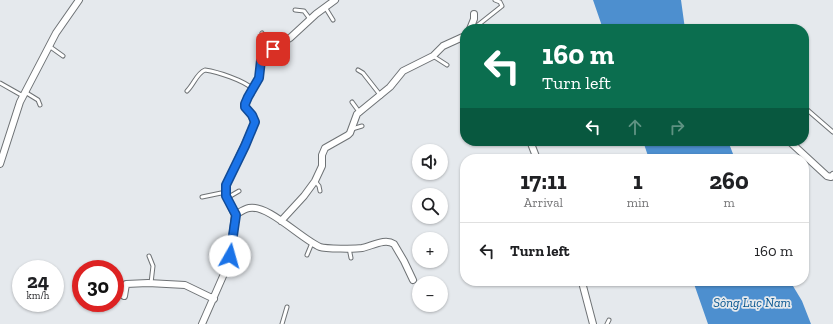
<!DOCTYPE html>
<html lang="en">
<head>
<meta charset="utf-8">
<style>
  :root { --surface:#fff; --page:#f2f2f2; --text:#202124; --muted:#757577; --line:#e0e0e0 }
  body { margin:0; font-family:"Zilla Slab",serif; background:var(--page); color:var(--text); height:100vh; display:flex; flex-direction:column; font-size:15px; white-space:nowrap }
  * { box-sizing:border-box; margin:0 }
  p { font-size:13px; color:var(--muted) }
  .icon { flex:none; width:22px; height:22px; fill:none; stroke:currentColor; stroke-width:2; stroke-linecap:round; stroke-linejoin:round }
  .map { position:relative; flex:1; overflow:hidden }
  .panel { position:absolute; left:460px; top:154px; width:349px; height:132px; display:flex; flex-direction:column; background:var(--surface); border-radius:16px; box-shadow:0 1px 3px #0004 }
  .panel>* { flex:none }
  .top-card { position:absolute; left:460px; top:24px; width:349px; height:122px; border-radius:16px; box-shadow:0 1px 3px #0004; background:#0b6e4f; color:#fff; overflow:hidden }
  .controls { position:absolute; left:412px; top:144px; display:grid; gap:8px }
  .controls a { display:grid; place-items:center; width:36px; height:36px; border-radius:50%; background:var(--surface); box-shadow:0 1px 3px #0004; font-size:20px }
  .speed { position:absolute; left:12px; top:260px; display:flex; gap:8px; font-size:20px; font-weight:700; text-align:center }
  .speed>* { display:grid; place-content:center; width:52px; height:52px; border-radius:50%; background:var(--surface); box-shadow:0 1px 3px #0004; line-height:1 }
  .speed small { font-size:10px; font-weight:400 }
  .speed .limit { border:6px solid #d22; background:#fff; color:#111 }
  .pin { position:absolute; display:grid; place-items:center; width:34px; height:34px; color:#fff; margin:-17px; border-radius:8px; box-shadow:0 2px 6px #0006 }
  .me { position:absolute; width:44px; margin:-22px; rotate:7deg; stroke-linejoin:round; filter:drop-shadow(0 0 3px #0008) }
  .turn { display:flex; align-items:center; gap:14px; height:84px; padding:0 16px; font-size:18px }
  .turn .icon { width:52px; height:52px; stroke-width:2.5 }
  .turn b { display:block; font-size:28px; line-height:34px }
  .lanes { display:flex; align-items:center; height:38px; padding:0 16px; background:#0003; justify-content:center; gap:20px; direction:ltr }
  .lanes .off { opacity:.35 }
  .eta { display:flex; justify-content:space-evenly; align-items:center; height:68px; text-align:center }
  .eta b { font-size:24px; font-weight:700; line-height:28px }
  ul { padding:0; list-style:none }
  li { display:flex; align-items:center; gap:12px; height:56px; padding:0 16px; border-top:1px solid var(--line) }
  li div { flex:1 }
  li b { display:block; font-size:15px }
  li em { font-style:normal }
  .map>svg:first-child { display:block }
</style>
</head>
<body>
<div class="map">
<svg width="833" height="324" viewBox="0 0 833 324">
  <rect width="100%" height="100%" fill="#e5e9ed"/>
  <!-- water -->
  <path fill="#4d8fcf" d="M593 0H681L685 29H603Z
    M643 141H728L735 159H649Z
    M693 281H790L802 301 811 324H708Z"/>
  <g fill="none" stroke-linecap="round" stroke-linejoin="round">
    <defs>
      <path id="lane" d="M325 7 333 20
        M295 10 304 11 310 19
        M473 29 502 6 500 2 495 0
        M262 33 273 49
        M49 46 63 56
        M433 56 447 65
        M358 70 363 73 381 96
        M0 83 23 96
        M187 91C194 84 197 73 205 70 218 72 243 80 253 89
        M25 92 38 100 40 105
        M352 102 360 113
        M804 107 833 132
        M352 129 362 126
        M315 181 319 186 320 191
        M202 197 226 192
        M227 198 239 191
        M349 248 351 258
        M307 255 312 243
        M149 256 153 266 151 283
        M282 324 287 307
        M607 324 609 320"/>
      <path id="street" d="M470 29 474 19V14
        M530 141 537 159
        M789 141 827 176 831 177 833 175
        M0 164 20 102 56 33 79 0
        M235 215C240 212 244 209 249 208 268 204 301 239 320 247 325 249 356 249 362 248 372 246 385 238 394 244L404 261 413 280
        M281 221 304 196 315 181 322 166V155L325 148 348 135 350 133 357 114 390 87 403 71 433 56 443 46 465 36
        M583 281V286L593 324
        M124 296 126 284 148 283 185 285 214 299
        M202 324 227 267 230 256 235 215 226 196V185L253 127C256 117 248 113 245 104L248 97 259 78 261 60 273 49 290 38 316 14 335 0"/>
    </defs>
    <!-- lane casing -->
    <use href="#lane" stroke="#6e7275" stroke-width="5"/>
    <!-- street casing -->
    <use href="#street" stroke="#6e7275" stroke-width="8"/>
    <!-- lane -->
    <use href="#lane" stroke="#fff" stroke-width="3"/>
    <!-- street -->
    <use href="#street" stroke="#fff" stroke-width="6"/>
  </g>
  <g fill="none" stroke-linecap="round" stroke-linejoin="round">
    <defs>
      <path id="route" d="M230 256 236 215 226 196V185L245 146 255 122 252 115 245 107V104L248 97 259 78 261 60 273 49"/>
    </defs>
    <!-- route casing -->
    <use href="#route" stroke="#114b97" stroke-width="10"/>
    <!-- route -->
    <use href="#route" stroke="#1a73e8" stroke-width="7"/>
  </g>
  <g text-anchor="middle" dominant-baseline="central" stroke-width="3.5" stroke-linejoin="round" paint-order="stroke">
    <!-- water labels -->
    <g font-size="13" font-style="italic" fill="#065590" stroke="#e5e9ed">
      <text x="752" y="302">Sông Lục Nam</text>
    </g>
  </g>
</svg>
<div class="controls">
<a><svg class="icon" aria-label="sound" viewBox="0 0 24 24"><path d="M4 9h4l5-4v14l-5-4H4zM17 9q2 3 0 6"/></svg></a>
<a><svg class="icon" aria-label="search" viewBox="0 0 24 24"><circle cx="10" cy="10" r="6"/><path d="M15 15l6 6"/></svg></a>
<a>+</a>
<a>−</a>
</div>
<div class="speed"><div>24<small>km/h</small></div><div class="limit">30</div></div>
<div class="pin" style="left:273px;top:49px;background:#d93025"><svg class="icon" aria-label="arrive" viewBox="0 0 24 24"><path d="M6 21V4h12l-3 4 3 4H6"/></svg></div>
<svg class="me" style="left:230px;top:256px" viewBox="-20 -20 40 40"><circle r="19" fill="#fff"/><path d="M0-13L10 11 0 6-10 11z" fill="#1a73e8"/></svg>
<div class="top-card">
<div class="turn"><svg class="icon" aria-label="left" viewBox="0 0 24 24"><path d="M17 20v-9H6M10 6l-5 5 5 5"/></svg><div><b>160 m</b>Turn left</div></div>
<div class="lanes"><svg class="icon" aria-label="left" viewBox="0 0 24 24"><path d="M17 20v-9H6M10 6l-5 5 5 5"/></svg><svg class="icon off" aria-label="ahead" viewBox="0 0 24 24"><path d="M12 20V5M6 11l6-6 6 6"/></svg><svg class="icon off" aria-label="right" viewBox="0 0 24 24"><path d="M7 20v-9h11M14 6l5 5-5 5"/></svg></div>
</div>
<section class="panel">
<div class="eta">
<div><b>17:11</b><p>Arrival</p></div>
<div><b>1</b><p>min</p></div>
<div><b>260</b><p>m</p></div>
</div>
<ul>
<li><svg class="icon" aria-label="left" viewBox="0 0 24 24"><path d="M17 20v-9H6M10 6l-5 5 5 5"/></svg><div><b>Turn left</b></div><em>160 m</em></li>
</ul>
</section>
</div>
</body>
</html>
